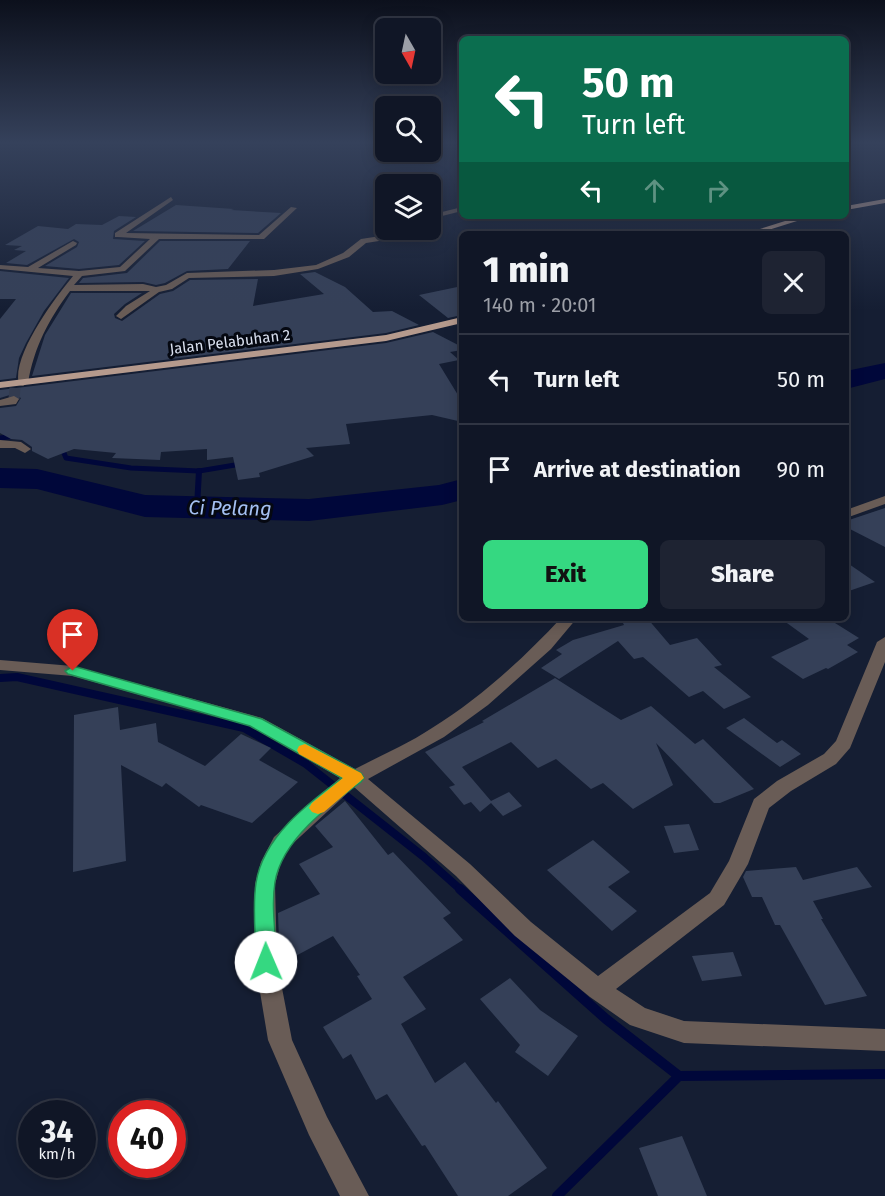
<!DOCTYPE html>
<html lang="en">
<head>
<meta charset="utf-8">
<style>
  :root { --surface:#101626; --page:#1e2332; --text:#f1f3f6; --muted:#9c9fa7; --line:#303543; --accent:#35d881 }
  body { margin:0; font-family:"Fira Sans",sans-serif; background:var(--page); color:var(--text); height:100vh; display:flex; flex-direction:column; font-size:22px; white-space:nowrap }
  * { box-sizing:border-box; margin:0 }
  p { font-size:20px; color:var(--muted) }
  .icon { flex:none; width:33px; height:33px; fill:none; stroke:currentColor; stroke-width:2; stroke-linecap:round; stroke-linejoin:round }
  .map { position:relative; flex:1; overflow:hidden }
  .details { position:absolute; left:459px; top:231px; width:390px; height:390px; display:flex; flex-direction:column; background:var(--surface); border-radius:9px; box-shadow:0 3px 15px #0003,0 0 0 2px var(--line) }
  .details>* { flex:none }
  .guide { position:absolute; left:459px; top:36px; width:390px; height:183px; border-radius:9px; box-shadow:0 3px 15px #0003,0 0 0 2px var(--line); background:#0b6e4f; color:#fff; overflow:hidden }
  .needle { width:39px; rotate:171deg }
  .tools { position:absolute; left:375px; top:18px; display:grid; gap:12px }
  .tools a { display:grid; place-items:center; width:66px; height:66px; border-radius:9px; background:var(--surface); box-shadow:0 3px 15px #0003,0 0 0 2px var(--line); font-size:30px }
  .speed { position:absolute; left:18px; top:1100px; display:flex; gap:12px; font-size:30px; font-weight:700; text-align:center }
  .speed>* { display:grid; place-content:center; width:78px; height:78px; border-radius:50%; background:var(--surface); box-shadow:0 3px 15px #0003,0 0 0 2px var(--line); line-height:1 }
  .speed small { font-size:15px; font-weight:400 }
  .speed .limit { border:9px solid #d22; background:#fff; color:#111 }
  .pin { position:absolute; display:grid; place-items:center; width:51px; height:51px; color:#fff; margin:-62px -26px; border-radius:50% 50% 50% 0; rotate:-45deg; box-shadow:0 0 6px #0007 }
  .pin .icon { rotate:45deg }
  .me { position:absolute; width:66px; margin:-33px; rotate:359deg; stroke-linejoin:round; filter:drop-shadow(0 0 4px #0008) }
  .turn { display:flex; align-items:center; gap:21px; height:126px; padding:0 24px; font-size:27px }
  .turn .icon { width:78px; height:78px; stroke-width:2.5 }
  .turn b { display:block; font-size:42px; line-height:51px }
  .lanes { display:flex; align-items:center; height:57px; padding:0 24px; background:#0003; justify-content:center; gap:30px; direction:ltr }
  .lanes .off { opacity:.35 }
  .round { display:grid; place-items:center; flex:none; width:63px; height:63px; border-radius:9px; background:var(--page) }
  .overview { display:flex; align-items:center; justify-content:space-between; height:102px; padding:0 24px }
  h1 { font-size:36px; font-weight:800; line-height:45px }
  .button { display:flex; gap:12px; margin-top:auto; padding:12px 24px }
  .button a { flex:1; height:69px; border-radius:9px; background:var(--accent); color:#111; font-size:24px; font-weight:800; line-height:69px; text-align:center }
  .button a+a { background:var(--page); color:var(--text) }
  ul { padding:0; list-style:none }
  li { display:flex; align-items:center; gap:18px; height:90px; padding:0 24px; border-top:2px solid var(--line) }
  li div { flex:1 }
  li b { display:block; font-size:22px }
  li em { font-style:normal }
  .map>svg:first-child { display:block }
</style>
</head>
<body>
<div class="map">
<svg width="885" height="1196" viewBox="0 0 885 1196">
  <rect width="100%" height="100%" fill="#151e33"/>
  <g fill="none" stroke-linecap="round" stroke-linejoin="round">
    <!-- stream-far3 -->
    <path stroke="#00073a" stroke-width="5" d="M0 438 16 436
      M61 446 66 458 131 468 199 471 241 464"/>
    <!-- stream-far2 -->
    <path stroke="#00073a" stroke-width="6" d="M197 507 199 471"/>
    <!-- stream-far1 -->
    <path stroke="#00073a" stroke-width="8" d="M0 678 17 677 244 728 306 764 424 857 461 890"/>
    <!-- stream -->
    <path stroke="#00073a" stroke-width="10" d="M460 889 606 1019 679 1076 885 1074
      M557 1196 679 1076"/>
    <!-- river -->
    <path fill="#00073a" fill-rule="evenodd" d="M885 363V379L846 389V371Z
      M0 468 37 469 145 495 309 499 439 485 462 479V500L442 505 309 521 145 517 37 489 0 488Z"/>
  </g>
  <!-- building -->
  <path fill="#354058" d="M176 205 234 209 231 210 281 213 258 233 133 231Z
    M119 216 136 217 114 231 113 239 145 241 119 265 79 269 45 266 77 247 79 242 74 239 27 265 6 263 26 251 14 250 22 246 5 245 38 226 68 229 76 224 102 225Z
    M160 241H250L228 269 187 271 165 283 156 285 143 282 79 283 83 278 127 273Z
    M0 271 69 278 44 311 26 343 19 358 16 378 0 380V319L16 299H0Z
    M315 272 345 287 373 312 392 311 419 325 386 333 32 376 45 335 71 293H142L125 304 114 314 115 318 122 321 160 294 173 291 190 280 258 279 253 306 324 294 300 274Z
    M462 286V315L448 318 419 295Z
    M433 332 462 347V350L450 352 459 360 439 364 461 400 458 421 432 415 346 424 350 444 306 448 314 456 259 473 260 477 238 480 233 457 207 460V449L161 452 160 460 112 458 116 453 74 449 48 459 32 451V447L22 440 11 439 0 433V408L16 406 21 398 13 394 0 398V390L386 343Z
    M885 508V547L846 527V521Z
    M846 562 875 582 846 592Z
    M647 618 670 645 697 638 722 665 714 667 751 697 724 709 703 691 689 697 643 657 634 659 618 641 559 679 541 668 562 654 556 650 573 640 624 625 623 623Z
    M780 618H827L859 638 847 645 858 652 828 669 826 668 803 679 771 657 809 639Z
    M555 678 621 720 651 706 695 744 703 739 754 789 720 803H714L656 743 673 785 633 809 603 783 591 789 556 759 538 768 511 742 462 767 491 801 509 792 522 806 503 816 491 803 480 812 471 802 464 805 449 787 455 785 425 752 484 722 482 721Z
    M118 707 120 730 156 723 158 742 205 766 241 734 271 748 259 760 298 782 252 823 201 805 199 807 166 783 162 787 121 765 126 861 73 872 74 715Z
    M744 718 777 743 782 740 801 754 780 767 726 728Z
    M345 801 388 855 393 852 451 913 443 918 463 940 403 977 426 1009 401 1024 435 1083 465 1062 496 1103 498 1101 547 1168 508 1196H458L425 1145 422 1146 387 1094 376 1100 351 1054 343 1059 323 1027 372 999 357 976 360 975 333 936 290 959 279 941 278 913 320 894 299 864 333 847 315 826Z
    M689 824 699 850 674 853 664 826Z
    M593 840 630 872 608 887 637 911 612 931 547 870Z
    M796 867 803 880 857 867 872 887 813 901 823 919H821L867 996 825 1005 780 925H775L762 897H752L743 877 746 871Z
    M733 952 742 976 702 981 692 956Z
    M510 978 540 1010 578 1036 548 1076 515 1052 520 1045 480 999Z
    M682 1136 707 1196H658L639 1148Z"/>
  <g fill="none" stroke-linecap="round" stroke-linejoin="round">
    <!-- minor-tunnel -->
    <path stroke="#333b4f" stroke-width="11" stroke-dasharray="11 5" stroke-linecap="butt" d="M14 399 15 388"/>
    <!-- minor -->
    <path fill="#695c56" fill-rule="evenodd" d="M171 197 173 200 126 233 259 235 291 207 297 208 264 239H159L125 271 82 276 74 285 143 284 156 287 166 285 187 273 274 270 316 265 343 253 361 239 387 235 391 230H398L392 239 366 243 349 257 318 269 274 276 189 278 172 289 159 292 121 319 116 316 126 306 150 291H70C49 319 34 347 28 383L23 386 19 385C11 356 55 298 73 276L0 269V265L28 267 73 241 77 243 76 245 38 268 79 271 120 267 150 239 118 237H115V233Z
      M462 207V211L430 219V215Z
      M14 396 19 399 16 404 0 406V400Z
      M0 440 21 442 31 449 25 453 15 448H0Z
      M885 496V504L846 518V510Z
      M561 618H577L551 649 488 705 444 737 368 779 470 864 531 922 598 976 710 893 729 861 754 799 777 781 824 754 836 741 877 642 885 637V662L850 748 836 764 791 791 769 808 748 864 724 905 616 989 645 1008 684 1021 885 1029V1051L684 1043 630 1025 590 997 515 936 456 876 354 787 288 848 281 862 275 884 277 962 292 1040 327 1117 369 1196H340L309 1135 268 1040 255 962V884L261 862 274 837 340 778 250 726 73 676 0 670V660L73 666 262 718 355 769C380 756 408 744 432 728 479 699 523 659 561 618Z"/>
    <!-- major -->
    <path fill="#b59a8d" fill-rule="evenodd" d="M885 199V203L846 210V206Z
      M801 216H813L756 234H744Z
      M462 317V323L386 341 0 388V382L386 335Z"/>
  </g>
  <!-- sky -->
  <linearGradient id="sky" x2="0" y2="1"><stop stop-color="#0c101c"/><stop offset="0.46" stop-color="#35415b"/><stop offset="1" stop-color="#35415b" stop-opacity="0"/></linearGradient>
  <rect width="885" height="310" fill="url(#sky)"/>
  <!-- route -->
  <path fill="#35d881" stroke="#228c54" stroke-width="1.5" d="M73 666 262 719 361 773 364 778 361 782C328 806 282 840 275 882 271 907 276 936 277 962L274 968 266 971 259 968 256 962C256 936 252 908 256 883 263 837 307 804 342 778L250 726 68 674 65 671Z"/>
  <!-- slow -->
  <path fill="#f59e0b" d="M305 744 361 773 364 778 324 812 318 814 312 812 309 808 312 803 343 778 299 754 297 750 299 746Z"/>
  <g text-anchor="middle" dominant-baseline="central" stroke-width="6" stroke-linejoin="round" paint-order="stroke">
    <!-- far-street labels -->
    <g font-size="15" fill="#dae0ef" stroke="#050811">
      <text transform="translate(230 342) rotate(-7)">Jalan Pelabuhan 2</text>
    </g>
    <!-- water labels -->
    <g font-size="20" font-style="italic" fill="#a4c0f2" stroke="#050811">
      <text transform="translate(230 508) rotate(1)">Ci Pelang</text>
    </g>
  </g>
</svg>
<div class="tools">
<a><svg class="needle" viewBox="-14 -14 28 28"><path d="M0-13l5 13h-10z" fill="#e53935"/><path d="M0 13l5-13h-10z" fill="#9c9fa7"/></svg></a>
<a><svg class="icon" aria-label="search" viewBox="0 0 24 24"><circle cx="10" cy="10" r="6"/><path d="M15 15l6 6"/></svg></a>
<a><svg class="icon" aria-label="layers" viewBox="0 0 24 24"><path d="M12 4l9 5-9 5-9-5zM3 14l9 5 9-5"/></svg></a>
</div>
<div class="speed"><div>34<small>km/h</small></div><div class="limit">40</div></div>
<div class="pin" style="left:73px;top:671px;background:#d93025"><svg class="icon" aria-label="arrive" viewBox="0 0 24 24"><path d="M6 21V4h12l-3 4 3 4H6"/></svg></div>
<svg class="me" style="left:266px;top:962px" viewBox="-20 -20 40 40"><circle r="19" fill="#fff"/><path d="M0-13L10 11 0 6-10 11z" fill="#35d881"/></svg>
<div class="guide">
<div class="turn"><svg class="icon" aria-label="left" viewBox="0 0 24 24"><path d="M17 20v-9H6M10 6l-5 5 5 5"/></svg><div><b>50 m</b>Turn left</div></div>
<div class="lanes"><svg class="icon" aria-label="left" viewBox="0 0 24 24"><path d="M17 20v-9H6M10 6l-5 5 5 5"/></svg><svg class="icon off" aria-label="ahead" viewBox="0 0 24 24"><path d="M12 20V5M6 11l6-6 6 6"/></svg><svg class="icon off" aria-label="right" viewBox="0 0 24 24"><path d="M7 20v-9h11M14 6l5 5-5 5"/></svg></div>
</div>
<section class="details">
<div class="overview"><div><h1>1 min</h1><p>140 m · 20:01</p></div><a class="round"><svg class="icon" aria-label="close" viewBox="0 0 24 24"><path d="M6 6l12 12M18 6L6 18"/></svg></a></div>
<ul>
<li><svg class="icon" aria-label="left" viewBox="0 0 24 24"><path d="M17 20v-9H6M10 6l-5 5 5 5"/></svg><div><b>Turn left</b></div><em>50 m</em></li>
<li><svg class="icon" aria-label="arrive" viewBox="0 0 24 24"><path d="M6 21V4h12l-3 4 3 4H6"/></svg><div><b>Arrive at destination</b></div><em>90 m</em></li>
</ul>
<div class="button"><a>Exit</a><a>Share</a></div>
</section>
</div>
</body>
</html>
